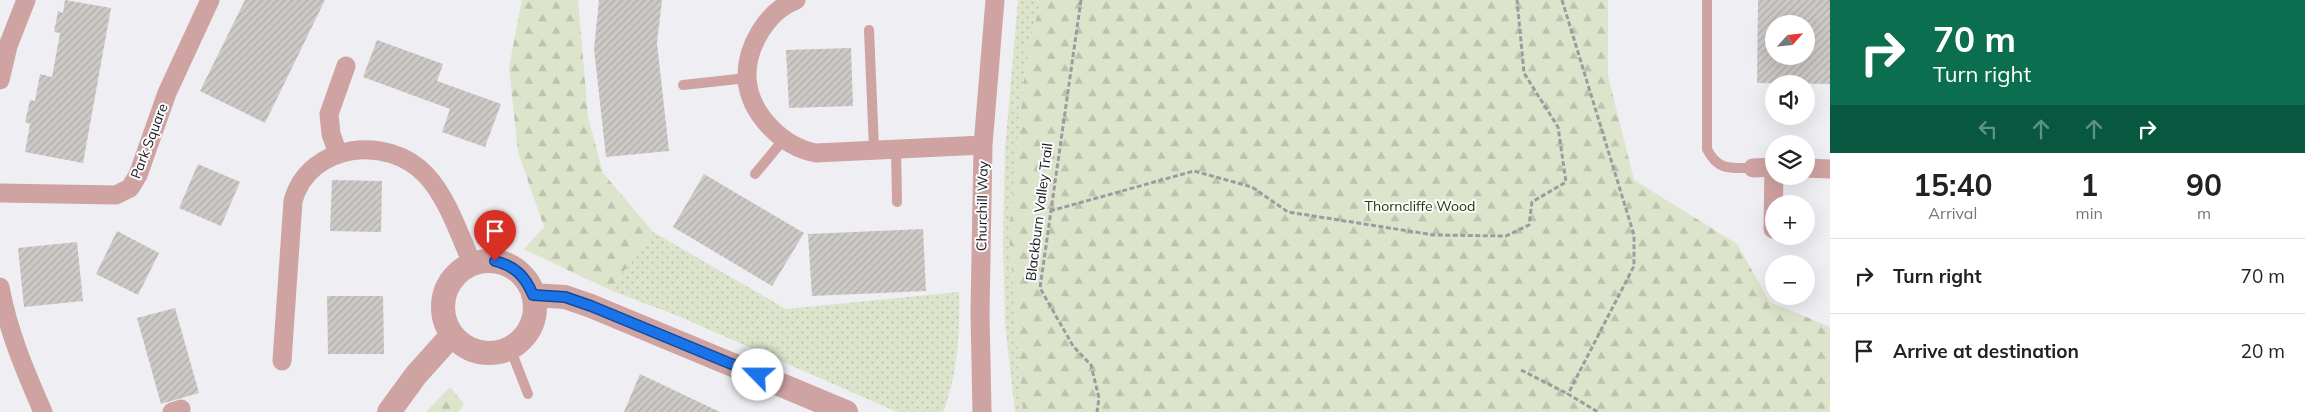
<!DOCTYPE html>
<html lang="en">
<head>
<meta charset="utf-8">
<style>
  :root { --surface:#fff; --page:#f2f2f2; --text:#222; --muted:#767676; --line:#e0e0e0 }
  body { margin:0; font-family:Mulish,sans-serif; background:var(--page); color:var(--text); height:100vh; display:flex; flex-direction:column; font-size:19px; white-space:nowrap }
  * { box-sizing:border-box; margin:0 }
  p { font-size:16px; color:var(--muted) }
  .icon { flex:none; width:28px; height:28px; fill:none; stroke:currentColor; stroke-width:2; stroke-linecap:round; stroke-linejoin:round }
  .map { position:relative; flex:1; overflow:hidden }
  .panel { display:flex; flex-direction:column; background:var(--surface); width:475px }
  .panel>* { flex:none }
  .guide { background:#0b6e4f; color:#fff; overflow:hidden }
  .needle { width:32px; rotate:63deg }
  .buttons { position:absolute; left:1765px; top:15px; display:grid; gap:10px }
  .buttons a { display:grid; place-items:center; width:50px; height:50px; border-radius:50%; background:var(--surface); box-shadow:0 5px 20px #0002; font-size:25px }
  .pin { position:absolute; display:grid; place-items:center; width:42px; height:42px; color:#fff; margin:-51px -21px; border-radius:50% 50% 50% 0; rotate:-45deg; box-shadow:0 0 5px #0007 }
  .pin .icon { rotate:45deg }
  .me { position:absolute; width:55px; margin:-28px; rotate:293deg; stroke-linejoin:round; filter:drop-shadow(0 0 4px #0008) }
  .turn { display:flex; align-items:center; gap:18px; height:105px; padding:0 20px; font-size:22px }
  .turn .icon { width:65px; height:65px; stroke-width:2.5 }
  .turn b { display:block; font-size:35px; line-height:42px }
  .lanes { display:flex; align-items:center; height:48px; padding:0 20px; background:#0003; justify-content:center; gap:25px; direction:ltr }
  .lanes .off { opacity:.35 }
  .eta { display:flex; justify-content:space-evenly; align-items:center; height:85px; text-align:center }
  .eta b { font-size:30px; font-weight:700; line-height:35px }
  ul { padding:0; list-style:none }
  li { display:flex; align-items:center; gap:15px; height:75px; padding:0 20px; border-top:1px solid var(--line) }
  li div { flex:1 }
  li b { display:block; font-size:19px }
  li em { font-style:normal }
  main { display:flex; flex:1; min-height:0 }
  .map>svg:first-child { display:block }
</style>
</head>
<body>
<main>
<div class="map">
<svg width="1830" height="412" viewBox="0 0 1830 412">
  <defs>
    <pattern id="grass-dots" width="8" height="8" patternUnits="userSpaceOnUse" patternTransform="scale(1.25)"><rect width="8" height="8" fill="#dce4cc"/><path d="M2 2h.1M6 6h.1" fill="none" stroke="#bcc3af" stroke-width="1.8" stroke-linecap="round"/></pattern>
    <pattern id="forest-firs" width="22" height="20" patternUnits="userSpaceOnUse" patternTransform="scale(1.25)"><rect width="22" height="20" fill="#dce4cc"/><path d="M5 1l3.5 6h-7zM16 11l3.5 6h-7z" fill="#bcc3af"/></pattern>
    <pattern id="building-hatch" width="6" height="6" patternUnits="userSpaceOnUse" patternTransform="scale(1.25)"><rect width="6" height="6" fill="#cdc9c6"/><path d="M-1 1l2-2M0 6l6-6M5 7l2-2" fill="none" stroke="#afacaa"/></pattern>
  </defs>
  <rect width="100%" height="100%" fill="#eeeef3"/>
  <!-- grass -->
  <path fill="url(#grass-dots)" d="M1018 0H1042L1027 49 1009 232 1023 412H1015L1005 323 1003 240 1005 150Z
    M653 232 786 309 959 292C960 332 958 372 944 410L942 412H897L678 316 610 290Z"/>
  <!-- forest -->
  <path fill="url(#forest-firs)" d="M522 0H578L588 117 603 173 653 232 610 290 524 249 544 227 518 152 509 67Z
    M1042 0H1608V76L1634 180 1737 244 1770 302 1830 327V412H1023L1009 232 1027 49Z
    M450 387 464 404 458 412H426Z"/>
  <!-- building -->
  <path fill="url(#building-hatch)" fill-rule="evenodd" d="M65 0 111 8 83 163 25 152 30 124 25 122 30 100 35 101 40 74 52 77 60 33 54 32 58 11 63 13Z
    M245 0H325L265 123 200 91Z
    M599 0H662L657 43 669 151 606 157 594 49Z
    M1758 0H1830V84L1757 83ZM1774 24H1806V56H1774Z
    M377 40 443 64 437 81 501 104 485 147 442 132 450 109 363 77Z
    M851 48 853 106 789 108 786 50Z
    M198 164 240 182 221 226 179 208Z
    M704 174 804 233 772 286 673 227Z
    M332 180 382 181 381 232 330 231Z
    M923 229 926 291 812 296 808 234Z
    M117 231 159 253 138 295 96 274Z
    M77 242 83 301 24 307 18 248Z
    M327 296H383L384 354H328Z
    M175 308 199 393 161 404 137 318Z
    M640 374 720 412H624Z"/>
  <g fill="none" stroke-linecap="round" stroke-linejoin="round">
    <!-- path -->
    <path stroke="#9c9ca0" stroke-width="3" stroke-dasharray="5 2.5" stroke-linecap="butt" d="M1081 0 1040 288 1073 346 1091 365 1099 398 1097 412
      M1562 0 1634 235V266L1568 394 1598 412
      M1050 211 1194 171 1252 187 1288 212 1434 235 1506 236 1529 225 1532 202 1566 182 1558 127 1524 73 1517 0
      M1521 370 1568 394"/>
    <!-- service -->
    <path stroke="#cea3a2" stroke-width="10" d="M1707 0V149C1718 171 1730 168 1753 168
      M869 30 874 149
      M683 85 747 78
      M896 148 897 202
      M755 174 784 139
      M510 348 528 394"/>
    <!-- minor -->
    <path stroke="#cea3a2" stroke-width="19" d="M796 0C767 11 746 47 747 78 749 114 783 147 816 153L983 145
      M0 80 8 46 26 0
      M338 154 331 134 329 114 346 66
      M1753 168 1774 167 1773 229
      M1806 168 1830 169
      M0 193 116 195 130 188 138 175 167 93 210 0
      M0 287C8 331 25 371 43 412
      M282 361 293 201C309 143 388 134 426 175 447 197 460 236 472 263
      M172 412 181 409
      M982 412 980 313 983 145 995 0"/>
    <!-- tertiary -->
    <path stroke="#cea3a2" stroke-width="24" d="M443 307a46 46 0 1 1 92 0a46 46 0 1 1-92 0Z
      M533 295 565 297 591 306 846 412
      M389 412 416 375 452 335"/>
  </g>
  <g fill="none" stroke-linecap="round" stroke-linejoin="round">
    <defs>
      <path id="route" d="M495 261C515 266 525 276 533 295L565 297 591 306 758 375"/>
    </defs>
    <!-- route casing -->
    <use href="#route" stroke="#114b97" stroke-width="12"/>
    <!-- route -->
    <use href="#route" stroke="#1a73e8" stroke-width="9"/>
  </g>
  <g text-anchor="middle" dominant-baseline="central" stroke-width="4" stroke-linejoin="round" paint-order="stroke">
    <!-- street labels -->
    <g font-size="14" fill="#18181a" stroke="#fcfcfe">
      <text transform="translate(149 141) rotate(-69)">Park Square</text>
      <text transform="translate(982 206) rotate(-89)">Churchill Way</text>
      <text transform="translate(1039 212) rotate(-83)">Blackburn Valley Trail</text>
    </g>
    <!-- park labels -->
    <g font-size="14" fill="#2a3507" stroke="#fcfcfe">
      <text x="1420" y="206">Thorncliffe Wood</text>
    </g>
  </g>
</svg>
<div class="buttons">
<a><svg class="needle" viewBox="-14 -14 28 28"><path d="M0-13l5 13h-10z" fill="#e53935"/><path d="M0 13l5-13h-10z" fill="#767676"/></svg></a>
<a><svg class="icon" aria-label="sound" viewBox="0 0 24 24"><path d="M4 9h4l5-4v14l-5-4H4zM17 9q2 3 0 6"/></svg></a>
<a><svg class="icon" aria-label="layers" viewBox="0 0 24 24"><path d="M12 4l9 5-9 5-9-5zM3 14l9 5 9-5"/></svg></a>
<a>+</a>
<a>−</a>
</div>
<div class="pin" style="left:495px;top:261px;background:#d93025"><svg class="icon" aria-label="arrive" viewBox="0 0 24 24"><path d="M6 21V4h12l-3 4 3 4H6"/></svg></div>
<svg class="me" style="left:758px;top:375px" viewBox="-20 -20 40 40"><circle r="19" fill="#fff"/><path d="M0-13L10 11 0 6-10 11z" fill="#1a73e8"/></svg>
</div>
<section class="panel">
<div class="guide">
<div class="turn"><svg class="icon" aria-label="right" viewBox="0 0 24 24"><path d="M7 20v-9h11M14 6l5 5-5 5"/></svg><div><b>70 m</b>Turn right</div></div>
<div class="lanes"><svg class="icon off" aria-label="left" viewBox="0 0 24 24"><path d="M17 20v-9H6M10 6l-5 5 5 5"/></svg><svg class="icon off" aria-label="ahead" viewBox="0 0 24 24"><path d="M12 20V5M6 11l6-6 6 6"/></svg><svg class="icon off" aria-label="ahead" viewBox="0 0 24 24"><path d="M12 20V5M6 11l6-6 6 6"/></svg><svg class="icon" aria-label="right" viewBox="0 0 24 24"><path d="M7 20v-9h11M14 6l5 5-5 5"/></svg></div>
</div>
<div class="eta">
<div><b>15:40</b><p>Arrival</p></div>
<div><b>1</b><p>min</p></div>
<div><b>90</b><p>m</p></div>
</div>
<ul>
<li><svg class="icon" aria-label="right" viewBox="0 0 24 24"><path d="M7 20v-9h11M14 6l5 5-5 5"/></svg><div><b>Turn right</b></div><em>70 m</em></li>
<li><svg class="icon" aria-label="arrive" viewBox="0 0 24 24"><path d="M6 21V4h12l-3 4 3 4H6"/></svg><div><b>Arrive at destination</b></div><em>20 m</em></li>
</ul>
</section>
</main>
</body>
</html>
